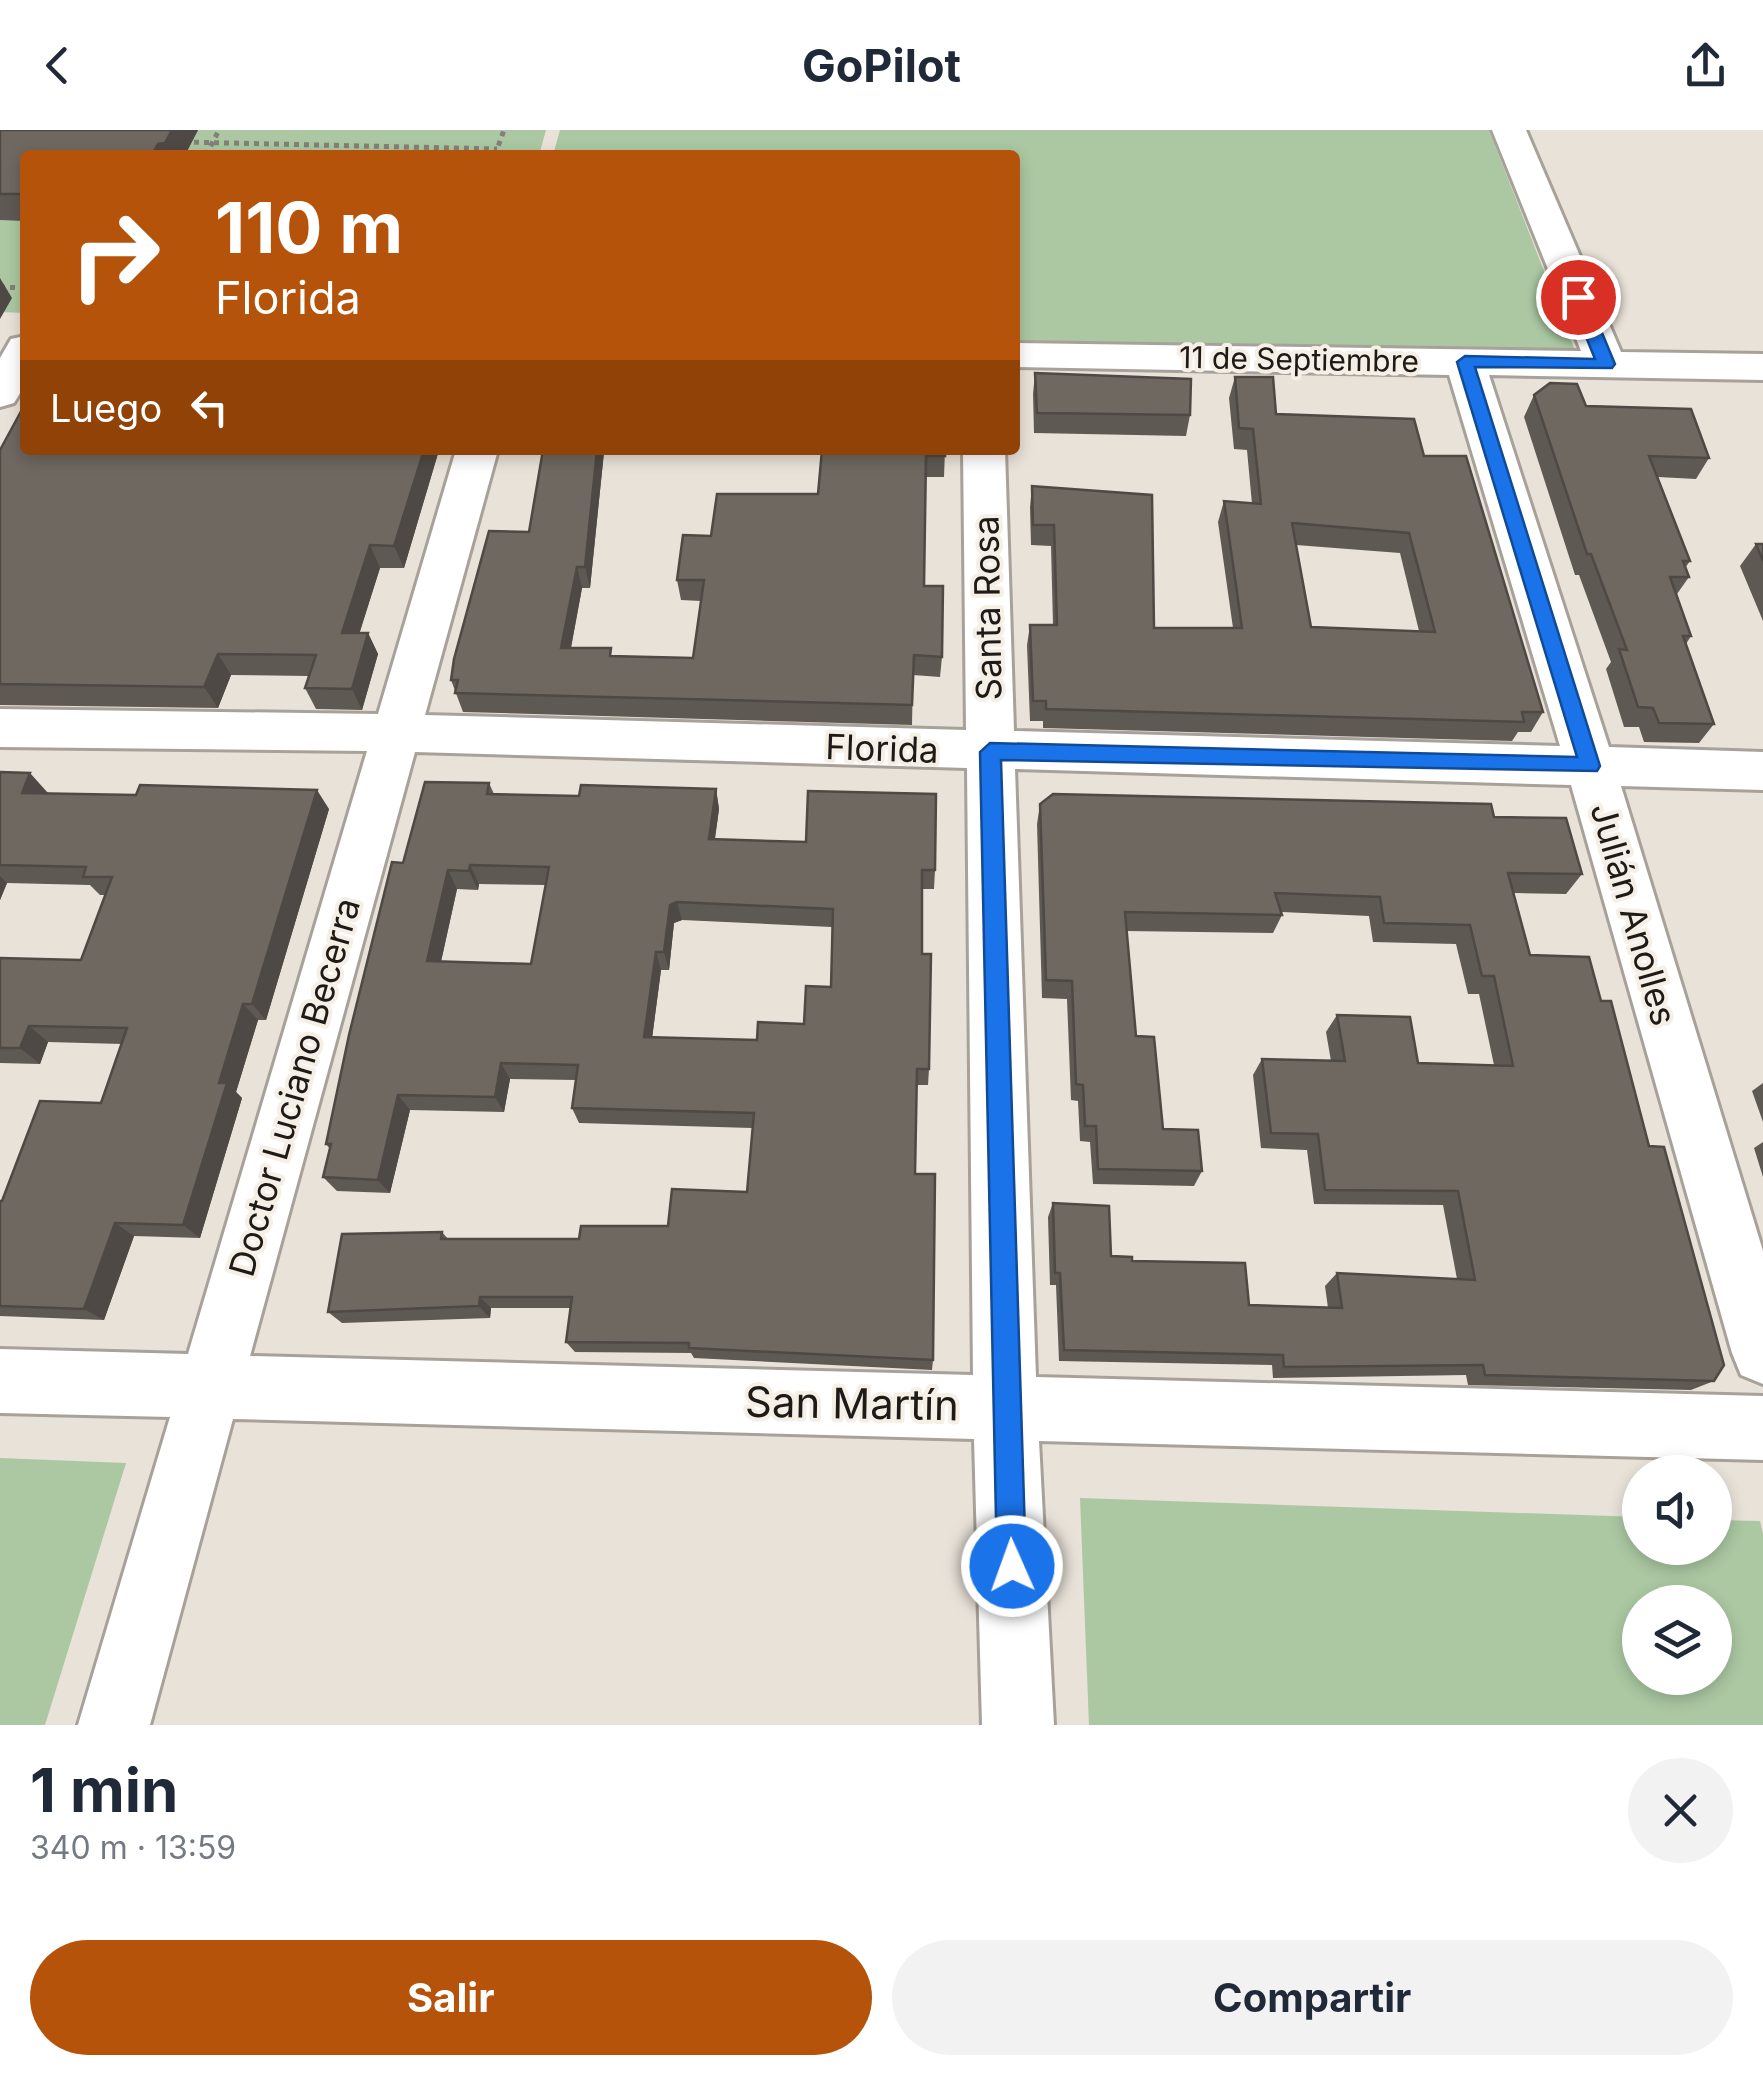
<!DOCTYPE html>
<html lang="es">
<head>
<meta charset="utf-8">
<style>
  :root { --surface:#fff; --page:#f2f2f3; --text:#1f2937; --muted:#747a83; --accent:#b45309 }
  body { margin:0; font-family:Inter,sans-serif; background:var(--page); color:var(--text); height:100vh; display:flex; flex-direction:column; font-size:38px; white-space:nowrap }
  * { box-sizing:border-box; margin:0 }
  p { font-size:32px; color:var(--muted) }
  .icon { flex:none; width:55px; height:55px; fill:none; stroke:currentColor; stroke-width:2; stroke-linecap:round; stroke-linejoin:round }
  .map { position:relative; height:1595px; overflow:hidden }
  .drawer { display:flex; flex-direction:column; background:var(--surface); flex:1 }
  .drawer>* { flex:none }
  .banner { position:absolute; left:20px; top:20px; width:1000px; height:305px; border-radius:10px; box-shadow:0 5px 15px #0003; background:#b45309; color:#fff; overflow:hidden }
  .buttons { position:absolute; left:1622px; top:1325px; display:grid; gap:20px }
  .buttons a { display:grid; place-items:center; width:110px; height:110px; border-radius:50%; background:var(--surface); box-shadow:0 5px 15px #0003; font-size:50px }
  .pin { position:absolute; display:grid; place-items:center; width:85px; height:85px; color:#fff; margin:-42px; border:5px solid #fff; border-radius:50%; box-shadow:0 2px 10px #0007 }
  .me { position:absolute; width:110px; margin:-55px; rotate:358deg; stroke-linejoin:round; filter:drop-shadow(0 0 8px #0008) }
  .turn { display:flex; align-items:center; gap:35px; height:210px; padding:0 30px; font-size:45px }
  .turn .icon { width:130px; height:130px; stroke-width:2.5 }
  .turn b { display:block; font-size:70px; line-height:85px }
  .then { display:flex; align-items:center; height:95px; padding:0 30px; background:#0003; gap:20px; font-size:38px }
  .round { display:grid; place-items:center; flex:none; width:105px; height:105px; border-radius:52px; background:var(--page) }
  .headline { display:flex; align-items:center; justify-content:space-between; height:170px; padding:0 30px }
  h1 { font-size:60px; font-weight:700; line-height:75px }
  .button { display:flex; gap:20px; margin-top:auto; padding:20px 30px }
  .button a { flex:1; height:115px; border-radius:60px; background:var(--accent); color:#fff; font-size:40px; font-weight:700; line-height:115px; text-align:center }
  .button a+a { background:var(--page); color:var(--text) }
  header { display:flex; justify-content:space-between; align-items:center; height:130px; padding:0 30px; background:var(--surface); font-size:45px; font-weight:700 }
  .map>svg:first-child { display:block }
</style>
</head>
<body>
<header><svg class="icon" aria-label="back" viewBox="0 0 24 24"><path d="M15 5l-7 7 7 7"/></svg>GoPilot<svg class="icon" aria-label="share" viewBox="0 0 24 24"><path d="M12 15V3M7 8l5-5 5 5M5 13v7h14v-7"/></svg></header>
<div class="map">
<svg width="1763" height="1595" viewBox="0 0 1763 1595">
  <rect width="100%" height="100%" fill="#e9e2d9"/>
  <!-- green -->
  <path fill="#abc8a2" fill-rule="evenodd" d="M0 0H546L539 25H25V183L0 182Z
    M560 0H1489L1576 223 1015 212V25H553Z
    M0 1328 126 1333 45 1595H0Z
    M1080 1368 1640 1387V1418H1715V1390L1760 1391 1763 1404V1595H1089ZM1715 1472V1548H1640V1472Z"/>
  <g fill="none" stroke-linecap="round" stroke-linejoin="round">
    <defs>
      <path id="street" d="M1492 0H1526L1621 222 1763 224V250L1489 245 1609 617 1763 622V660L1621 656 1763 1121V1254L1741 1245 1732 1223 1571 655 1015 639 1036 1247 1763 1266V1330L1039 1311 1054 1595H982L974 1309 233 1289 150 1595H78L170 1287 0 1283V1219L188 1224 367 621 0 617V579L378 584 456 320H498L425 585 966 600 963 320H1005L1014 601 1560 616 1449 245 1015 237V213L1581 221ZM415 622 967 638 973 1245 250 1226Z
        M25 206V255L14 273 0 277V228L11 209Z"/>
    </defs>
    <!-- street casing -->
    <use href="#street" stroke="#a8a199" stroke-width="6"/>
    <!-- path -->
    <path stroke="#847f79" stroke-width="5" stroke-dasharray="5 5" stroke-linecap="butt" d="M184 12 497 19
      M206 25 219 0
      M495 25 504 0
      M0 157 25 158"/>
    <!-- street -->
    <use href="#street" fill="#fff" fill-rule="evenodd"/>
  </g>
  <!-- wall -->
  <path fill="#5f5953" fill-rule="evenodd" d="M0 0H198L185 25H25V91L0 90Z
    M1035 243 1190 285 1186 306 1034 303 1033 264Z
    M1235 247 1276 284 1424 326 1543 582 1531 602H1518L1512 611 1043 598V591H1030L1027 515 1030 495H1053L1051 416 1031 415 1030 377 1032 356 1154 498H1233L1218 392 1224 371 1252 374 1247 320 1234 319 1229 268ZM1296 415 1400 423 1419 501 1311 497Z
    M1534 265 1586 276 1709 328 1696 349 1658 347 1690 431 1685 438 1689 447 1677 464 1691 506 1686 514 1714 594 1699 613 1644 612 1639 597H1624L1606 539 1611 532 1579 445H1575L1524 287Z
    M0 320H439L404 438H380L359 503H368L378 524 362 580 316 579 305 558 309 546 231 545 218 578 0 575Z
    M543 320H616V322H604L590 458H582L571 518 613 526 693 528 701 471 681 470 677 450 711 406 818 364 945 320 944 347H926L924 456 942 527 940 547 913 545 912 595 463 582 451 550 529 402Z
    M1756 414 1763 431V491L1740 436Z
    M0 642 48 663 329 679 266 890H258L236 962 242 968 200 1108 134 1106 104 1190 0 1186V1071H2L101 973 122 914 48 912 40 934 0 933V828L81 830 105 765H100L90 755 7 753 0 770Z
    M489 653 494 664 579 666 716 659 719 679 715 709 935 740 934 759H922V824L929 939 928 955H917L915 1044 933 1230 932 1240 694 1228 691 1223 575 1222 566 1212 570 1178H491L490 1188 342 1193 328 1182 442 1102 448 1109H579L668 1096 747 1062 752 998 579 993 572 978 576 950 510 949 504 982 410 980 390 1063 337 1061 323 1047 330 1019 326 1014 403 733ZM479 754 546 755 531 834 441 832 457 759 478 760ZM682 790 832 797 831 857 804 894 757 910 652 908 661 840H669L674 793Z
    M1040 674 1494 687 1582 744 1566 764 1514 763 1530 825 1601 871 1649 1016 1714 1251 1691 1260 1468 1255 1466 1245 1273 1248 1272 1235 1059 1231 1056 1155H1050L1048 1087 1053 1073 1111 1126 1132 1131 1249 1175 1328 1178 1325 1156 1337 1143 1457 1149 1443 1075 1314 1074 1307 1020 1261 1018 1253 945 1262 929 1331 931 1326 902 1337 885 1418 933 1494 935 1479 864H1468L1456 814 1373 812 1369 786 1282 782V785L1273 803 1126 801 1136 906 1163 999 1202 1041 1194 1056 1093 1054 1090 1012 1080 1011 1078 971 1071 970 1067 869 1042 868 1037 694Z
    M1763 953V992L1752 961Z
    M1763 1012V1047L1754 1018Z"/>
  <!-- shaded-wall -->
  <path fill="#4e4944" d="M172 0H198L185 25H152L158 14Z
    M0 148 12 168 0 189Z
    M424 320H439L404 438 394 416Z
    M597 320H603L604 322 590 458 585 437Z
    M370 415 380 438 353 524 342 503Z
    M577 437 582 458 567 538 561 518Z
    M368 503 378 524 362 580 352 559Z
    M218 524 231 545 218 578 204 557Z
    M30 643 48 663H22Z
    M716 659 719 679 712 728 709 709Z
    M317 660 329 679 266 890 252 874Z
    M470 735 479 754 478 760 469 741Z
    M448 740 457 759 437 849 427 831Z
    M0 746 7 753 0 770Z
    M677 772 682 790 674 793 669 840 664 822 670 775Z
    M656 822 661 840 650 924 644 907Z
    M243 874 258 890 236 962 242 968 200 1108 183 1095 219 953Z
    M29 896 48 912 40 934 20 918Z
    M501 933 510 949 504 982 495 967Z
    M398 965 410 980 390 1063 378 1050Z
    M115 1093 134 1106 104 1190 84 1179Z
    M480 1167 491 1178 490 1188 479 1176Z"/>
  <!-- building -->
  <path fill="#6f6861" stroke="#4e4944" stroke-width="2.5" fill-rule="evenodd" d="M0 0H172L165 13 158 14 152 25H25V64H0Z
    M1035 243 1191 249 1190 285 1037 283Z
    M1235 247H1273L1276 284 1414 289 1424 326H1466L1543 582H1522L1524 592 1046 579V571H1033L1030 495H1057L1054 395H1033L1032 356 1152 365 1154 498H1242L1224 371 1261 374 1253 299 1239 298ZM1292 393 1409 403 1435 502 1311 497Z
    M1550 253 1577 254 1586 276 1691 279 1709 328 1649 326 1690 431H1683L1689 447H1670L1691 506H1683L1714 594 1659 593 1653 578 1638 577 1619 519 1627 520 1591 424H1587L1534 265Z
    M25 274V320H424L394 416 370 415 342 503H368L352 559 305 558 316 525 218 524 204 557 0 554V320Z
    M543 320H597L585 437H577L561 518H611L610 526 693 528 704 450H677L683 405 711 406 717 364H818L822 320H945V326H926L924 456H943L942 527 914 525 912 575 455 563 458 550H451L454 529 489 401 529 402Z
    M1756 414H1763V431Z
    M0 642 30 643 22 663 136 665 140 655 317 660 252 874H243L219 953H227L183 1095 115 1093 84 1179 0 1176V1071H2L40 971 101 973 127 898 29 896 20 918H0V828L81 830 112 747H83L86 737 0 735Z
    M425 652 489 653 487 664 579 666 581 655 716 659 709 709 806 712 808 661 936 664 935 740H922V824H931L929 939H917L915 1044H935L933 1230 689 1218V1213L566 1212 572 1167H480L479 1176 328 1182 342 1104 442 1102 441 1109H579L581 1096H668L672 1059 747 1062 754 983 572 978 578 935 501 933 495 967 398 965 378 1050 323 1047 331 1014H326L349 905 392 732 403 733ZM470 735 549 737 531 834 427 831 448 740 469 741ZM677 772 833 779 831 857 806 856 804 894 758 892 757 910 644 907 656 822H664L670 775Z
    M1053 664 1491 674 1494 687 1566 688 1582 744 1508 743 1530 825 1589 827 1601 871H1611L1649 1016 1664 1017 1724 1235 1714 1251 1485 1245 1483 1235 1284 1237 1283 1225 1064 1220 1060 1143H1055L1053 1073 1109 1076 1111 1126 1132 1127V1131L1245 1133 1249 1175 1342 1178 1337 1143 1475 1150 1458 1061 1325 1060 1318 1004 1271 1003 1262 929 1345 931 1337 885 1410 887 1418 933 1513 936 1494 846H1482L1470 795 1384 793 1380 767 1275 763 1282 785 1125 782 1136 906 1154 907 1163 999 1198 1000 1202 1041 1098 1039 1096 996H1085L1083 955 1076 954 1072 851 1046 850 1040 674Z"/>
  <!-- route -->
  <path fill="#1a73e8" stroke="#114b97" stroke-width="2.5" d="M1578 162 1587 167 1615 234 1612 238 1475 237 1600 636 1597 641 1001 630 1026 1436 1022 1446 1012 1450 1001 1446 997 1436 980 622 990 613 1577 627 1457 232 1465 226 1595 229 1570 167Z"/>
  <g text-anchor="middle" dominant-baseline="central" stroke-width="8" stroke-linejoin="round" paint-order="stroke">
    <!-- far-street labels -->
    <g font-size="30" fill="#1d1a17" stroke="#f6efe6">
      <text transform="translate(1299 229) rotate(1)">11 de Septiembre</text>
    </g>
    <!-- street labels -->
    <g font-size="35" fill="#1d1a17" stroke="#f6efe6">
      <text transform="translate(987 478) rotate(-91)">Santa Rosa</text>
      <text transform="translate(882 618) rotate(2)">Florida</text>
      <text transform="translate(1634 784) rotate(74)">Julián Anolles</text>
      <text transform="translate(294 957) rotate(-74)">Doctor Luciano Becerra</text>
    </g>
    <!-- near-street labels -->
    <g font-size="42" fill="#1d1a17" stroke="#f6efe6">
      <text transform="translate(852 1273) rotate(1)">San Martín</text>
    </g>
  </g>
</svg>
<div class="buttons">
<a><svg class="icon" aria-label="sound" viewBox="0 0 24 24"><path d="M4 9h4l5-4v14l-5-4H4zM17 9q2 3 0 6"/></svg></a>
<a><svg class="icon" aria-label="layers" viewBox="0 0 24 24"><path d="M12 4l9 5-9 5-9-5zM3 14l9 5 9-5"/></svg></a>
</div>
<div class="pin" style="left:1578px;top:167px;background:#d93025"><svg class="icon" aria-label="arrive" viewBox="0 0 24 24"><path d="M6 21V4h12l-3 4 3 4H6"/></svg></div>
<svg class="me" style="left:1012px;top:1436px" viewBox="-20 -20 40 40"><circle r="17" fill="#1a73e8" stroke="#fff" stroke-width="3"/><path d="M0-11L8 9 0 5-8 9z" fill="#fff"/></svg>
<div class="banner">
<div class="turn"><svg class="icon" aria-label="right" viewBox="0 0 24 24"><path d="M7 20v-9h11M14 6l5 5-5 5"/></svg><div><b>110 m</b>Florida</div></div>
<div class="then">Luego<svg class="icon" aria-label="left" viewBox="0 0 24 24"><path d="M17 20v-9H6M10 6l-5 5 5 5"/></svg></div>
</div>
</div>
<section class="drawer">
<div class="headline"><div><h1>1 min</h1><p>340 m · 13:59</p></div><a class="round"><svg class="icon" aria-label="close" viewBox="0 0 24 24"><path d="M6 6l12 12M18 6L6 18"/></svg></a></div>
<div class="button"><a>Salir</a><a>Compartir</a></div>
</section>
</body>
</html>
